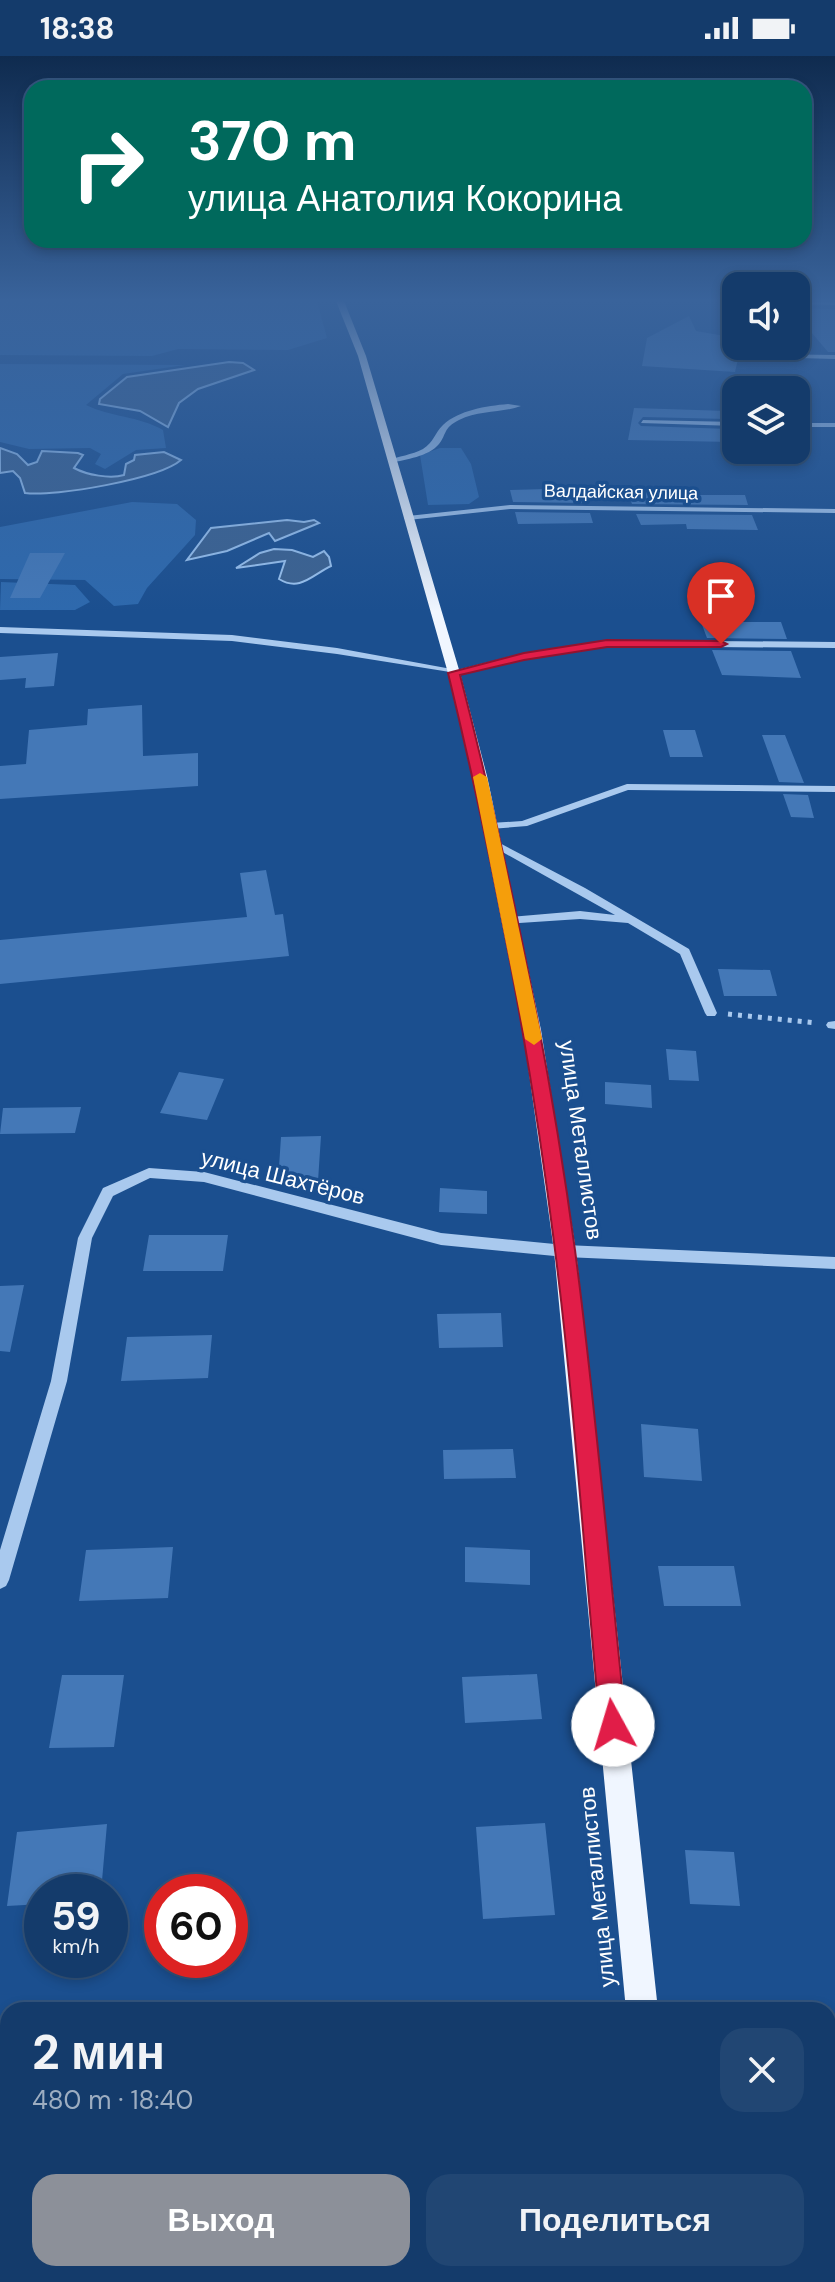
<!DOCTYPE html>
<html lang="ru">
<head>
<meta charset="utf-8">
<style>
  :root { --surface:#143b6b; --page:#214673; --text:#f1f3f6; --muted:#9dadc1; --line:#33557e; --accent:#8c9099 }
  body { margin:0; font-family:"DM Sans",sans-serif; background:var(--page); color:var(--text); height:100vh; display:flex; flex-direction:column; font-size:30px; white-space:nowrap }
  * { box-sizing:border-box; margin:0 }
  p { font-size:26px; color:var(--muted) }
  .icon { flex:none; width:44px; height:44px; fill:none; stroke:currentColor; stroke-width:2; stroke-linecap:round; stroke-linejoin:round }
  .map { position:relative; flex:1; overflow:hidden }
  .sheet { position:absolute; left:0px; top:1946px; width:836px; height:280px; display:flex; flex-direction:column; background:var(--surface); border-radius:24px 24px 0 0; box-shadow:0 4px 12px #0003,0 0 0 2px var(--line) }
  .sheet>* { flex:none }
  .hud { position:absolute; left:24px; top:24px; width:788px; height:168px; border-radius:24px; box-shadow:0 4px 12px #0003,0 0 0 2px var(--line); background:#00695c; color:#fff; overflow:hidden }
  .fabs { position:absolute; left:722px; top:216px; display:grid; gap:16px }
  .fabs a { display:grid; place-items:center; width:88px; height:88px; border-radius:16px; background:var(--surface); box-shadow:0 4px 12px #0003,0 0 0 2px var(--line); font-size:40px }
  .speed { position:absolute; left:24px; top:1818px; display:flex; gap:16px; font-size:40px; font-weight:700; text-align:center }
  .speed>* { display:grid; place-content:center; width:104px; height:104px; border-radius:50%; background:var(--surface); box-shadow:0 4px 12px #0003,0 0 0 2px var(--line); line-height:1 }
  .speed small { font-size:20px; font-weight:400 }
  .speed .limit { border:12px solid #d22; background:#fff; color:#111 }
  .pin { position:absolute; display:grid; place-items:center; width:68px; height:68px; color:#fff; margin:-82px -34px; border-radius:50% 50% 50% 0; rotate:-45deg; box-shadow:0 0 8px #0007 }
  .pin .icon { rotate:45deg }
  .me { position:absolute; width:88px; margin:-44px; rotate:354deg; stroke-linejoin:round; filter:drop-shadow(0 0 6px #0008) }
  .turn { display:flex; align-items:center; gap:28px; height:168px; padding:0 32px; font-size:36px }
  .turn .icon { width:104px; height:104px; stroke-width:2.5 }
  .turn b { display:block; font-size:56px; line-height:68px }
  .round { display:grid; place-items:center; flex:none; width:84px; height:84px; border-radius:24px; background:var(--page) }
  .overview { display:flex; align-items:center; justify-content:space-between; height:136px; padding:0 32px }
  h1 { font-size:48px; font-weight:700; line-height:60px }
  .cta { display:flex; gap:16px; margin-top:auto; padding:16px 32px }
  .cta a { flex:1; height:92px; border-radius:24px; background:var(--accent); color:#fff; font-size:32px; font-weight:700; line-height:92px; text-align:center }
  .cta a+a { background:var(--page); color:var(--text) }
  .status { display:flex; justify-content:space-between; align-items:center; height:56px; padding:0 40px; background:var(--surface); direction:ltr }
  .status svg { height:22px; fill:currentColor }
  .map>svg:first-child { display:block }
</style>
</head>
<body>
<div class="status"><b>18:38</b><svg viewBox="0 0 49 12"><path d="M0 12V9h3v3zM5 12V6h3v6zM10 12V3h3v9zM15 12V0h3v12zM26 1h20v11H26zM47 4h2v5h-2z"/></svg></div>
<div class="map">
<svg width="835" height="2226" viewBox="0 0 835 2226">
  <rect width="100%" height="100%" fill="#1b4f8f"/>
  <!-- green -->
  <path fill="#2e69ad" d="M0 245H317L327 282 288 294 178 293 152 300 0 299Z
    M0 308 185 309 123 318 86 349C110 361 139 360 163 374L166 392 136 394 105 413 95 408 101 398 90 392 29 393 0 386Z
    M440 392H461L471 408 479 441 469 448 428 449 420 399Z
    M132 446 177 448 196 464 195 479 147 532 138 548 114 550 85 524 0 523V471Z
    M1 526 75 529 90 546 75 554H0Z"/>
  <!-- water -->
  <path fill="#3c6290" stroke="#9cc4f0" stroke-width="2" d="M229 306 243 307 254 314 198 333 179 347 168 371 140 355 99 348 100 343 127 321Z
    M0 392 17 398 28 409 37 406 42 395 78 397 83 399 74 412C87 419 110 423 124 419L126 408 134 404 135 399 164 396 181 404C159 423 55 441 25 437L20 422 13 415 0 417Z
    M287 464 304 466 314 464 319 467 275 485 269 477 227 495 187 504 211 472Z
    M274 493 292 494 313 501 324 495 329 501 331 510C312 519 300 536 279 523L285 505 236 512 260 497Z"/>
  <!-- building -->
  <path fill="#4478b7" d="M796 252 835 253V296H828L796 258Z
    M689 260 696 275 736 282V290H741L735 316 642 310 647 282Z
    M634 352 727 355 728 363 643 361 638 367 641 370 730 373 733 386 628 384Z
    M584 432 587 447 513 446 510 434Z
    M626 433H692L694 439H745L748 449 632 448Z
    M515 456 590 457 593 467 518 468Z
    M636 458 752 459 758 474 687 473 686 468 641 469Z
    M30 497H65L40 542H10Z
    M701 566H781L787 583 707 582Z
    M712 594 791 595 801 622 722 619Z
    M58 597 54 630 25 632 26 622 0 624V601Z
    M142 649 143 700 198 697V730L0 743V710L26 708 29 674 87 669 88 653Z
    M663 674H695L703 701H670Z
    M762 679H785L804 727 779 726Z
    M783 738 808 739 814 762 791 761Z
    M266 814 275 859 283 858 289 900 0 928V884L247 861 240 817Z
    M718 913 770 914 777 940H724Z
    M666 993 696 995 699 1025 669 1024Z
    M179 1016 224 1023 207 1064 160 1057Z
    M605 1026 651 1029 652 1052 605 1048Z
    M81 1051 75 1077 0 1078 3 1052Z
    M321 1080 318 1125 278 1126 281 1081Z
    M440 1132 487 1135V1158L439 1156Z
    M149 1179H228L223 1215H143Z
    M24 1229 10 1296 0 1295V1230Z
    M501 1257 503 1291 439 1292 437 1258Z
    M212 1279 208 1322 121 1325 127 1281Z
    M641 1368 698 1373 702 1425 644 1421Z
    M513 1393 516 1422 444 1423 443 1394Z
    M173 1491 168 1542 79 1545 86 1494Z
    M465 1491 530 1494V1529L465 1526Z
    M658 1510H734L741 1550H664Z
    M537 1618 542 1663 465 1667 462 1621Z
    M62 1619H124L114 1691 49 1692Z
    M545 1767 555 1859 483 1863 476 1771Z
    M107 1768 101 1836H42V1848L7 1850 17 1776Z
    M685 1794 734 1796 740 1850 690 1848Z"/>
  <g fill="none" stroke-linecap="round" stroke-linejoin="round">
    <!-- path -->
    <path stroke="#a9c9ee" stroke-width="5" stroke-dasharray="4 6" stroke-linecap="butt" d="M728 958 817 967"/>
    <!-- minor -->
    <path fill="#a9c9ee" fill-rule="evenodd" d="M796 245H835V249L796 248Z
      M760 298 835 299V303L758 301Z
      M508 348 521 350C502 357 479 354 459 364 443 372 447 378 439 388 428 401 406 403 391 407L388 405C398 400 412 399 423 393 434 386 434 378 443 369 459 354 486 350 508 348Z
      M643 364 736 366V370L641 367Z
      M796 367H835V371H796Z
      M510 449 835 453V457L510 453 408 464 404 462 408 460Z
      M0 571 232 579 337 592 457 614 524 597 607 584 835 586V592L607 590 524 603 454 620 450 616 337 598 232 585 0 577Z
      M627 728 835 730V736L628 734 527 770 490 773 485 770 490 767 522 765Z
      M494 784 585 832 689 893 717 957 715 960H707L705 957 680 898 628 867 580 863 506 868V862L510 861 580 855 615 859 490 789 489 787Z
      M835 965V973L828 972 826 969 828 966Z
      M149 1112 204 1116 441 1177 565 1189 835 1201V1213L565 1201 441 1189 204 1126 150 1122 113 1140 92 1182 67 1325 9 1524 6 1530 0 1533V1494L51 1325 78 1182 103 1132Z"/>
    <!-- major -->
    <path fill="#f0f6ff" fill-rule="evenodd" d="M336 245H344L366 300 460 617 487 720 541 974 576 1195 658 1954H626L554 1195 523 974 473 720 448 617 358 300Z
      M650 2218H686L687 2226H651Z"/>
  </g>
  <!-- sky -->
  <linearGradient id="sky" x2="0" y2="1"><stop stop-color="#0f2b4f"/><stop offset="0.44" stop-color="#39639b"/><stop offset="1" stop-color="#39639b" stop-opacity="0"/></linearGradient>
  <rect width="835" height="556" fill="url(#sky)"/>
  <!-- route -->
  <path fill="#e11d48" stroke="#92132f" stroke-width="2" d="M607 584 721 585 727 588 721 591H607L524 604 460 619C509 809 549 1001 575 1194 596 1352 609 1511 626 1669L622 1678 613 1682 604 1678 600 1669C585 1511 575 1352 555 1194 531 1000 494 807 448 617L524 597Z"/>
  <!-- slow -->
  <path fill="#f59e0b" d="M480 717 487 721 542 983 534 989 525 983 473 721Z"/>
  <g text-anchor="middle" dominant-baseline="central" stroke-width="7" stroke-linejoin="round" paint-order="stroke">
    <!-- far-street labels -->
    <g font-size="18" fill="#fff" stroke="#1b4f8f">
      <text transform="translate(621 436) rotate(1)">Валдайская улица</text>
    </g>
    <!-- street labels -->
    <g font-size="22" fill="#fff" stroke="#1b4f8f">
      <text transform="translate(581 1084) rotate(82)">улица Металлистов</text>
      <text transform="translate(283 1121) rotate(14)">улица Шахтёров</text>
      <text transform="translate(597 1831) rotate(-96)">улица Металлистов</text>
    </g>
  </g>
</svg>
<div class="fabs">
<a><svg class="icon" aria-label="sound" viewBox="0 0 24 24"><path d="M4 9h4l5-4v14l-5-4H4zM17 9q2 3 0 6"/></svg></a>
<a><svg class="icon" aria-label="layers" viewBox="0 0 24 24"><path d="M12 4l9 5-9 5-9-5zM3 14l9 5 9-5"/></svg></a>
</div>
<div class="speed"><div>59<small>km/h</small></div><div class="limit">60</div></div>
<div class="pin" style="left:721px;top:588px;background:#d93025"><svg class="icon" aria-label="arrive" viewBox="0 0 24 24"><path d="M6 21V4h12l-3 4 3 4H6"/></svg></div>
<svg class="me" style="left:613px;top:1669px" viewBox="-20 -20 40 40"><circle r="19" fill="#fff"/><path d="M0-13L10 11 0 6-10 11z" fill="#e11d48"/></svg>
<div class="hud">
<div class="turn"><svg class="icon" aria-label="right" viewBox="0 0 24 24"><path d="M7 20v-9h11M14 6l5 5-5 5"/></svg><div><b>370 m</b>улица Анатолия Кокорина</div></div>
</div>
<section class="sheet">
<div class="overview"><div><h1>2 мин</h1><p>480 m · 18:40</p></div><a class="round"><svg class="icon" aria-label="close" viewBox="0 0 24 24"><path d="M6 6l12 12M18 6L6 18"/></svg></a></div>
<div class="cta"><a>Выход</a><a>Поделиться</a></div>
</section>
</div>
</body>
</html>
